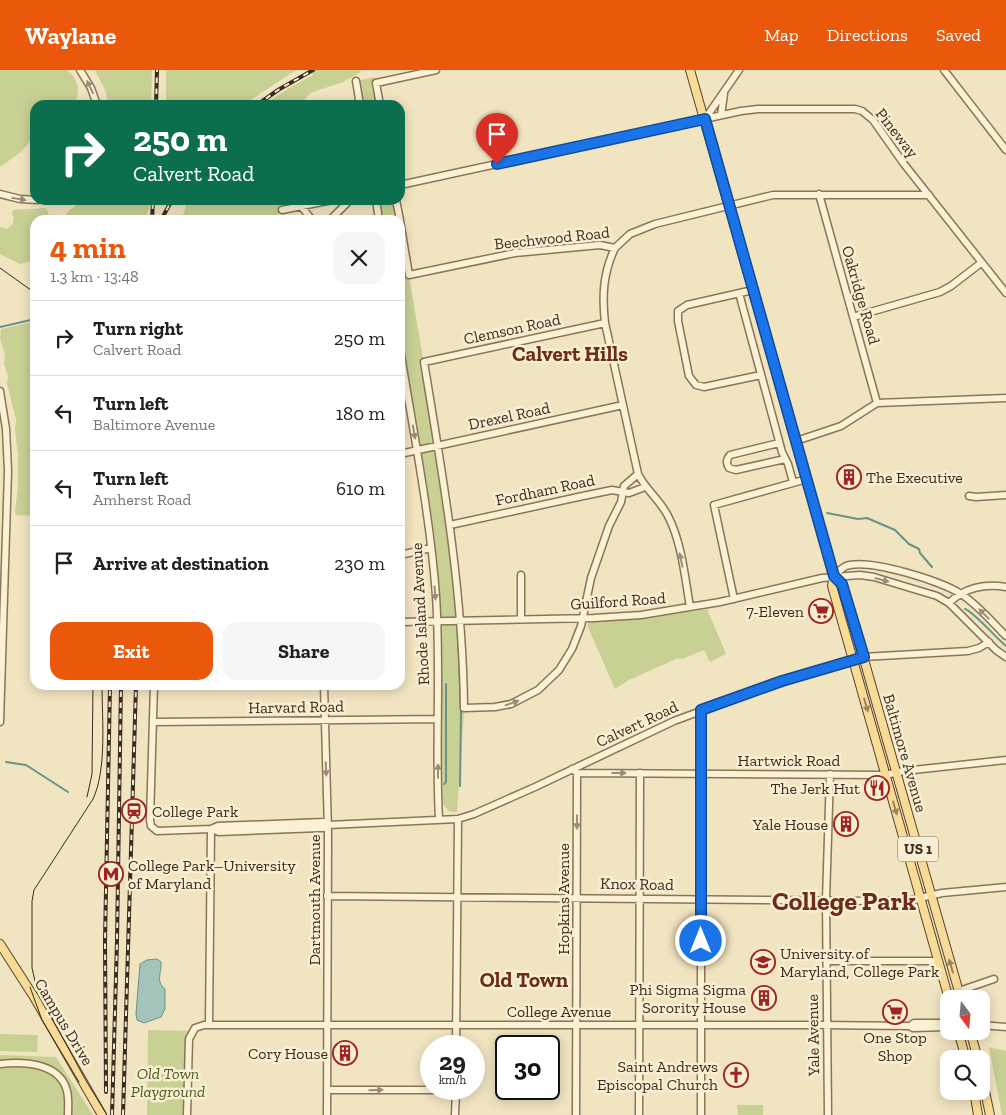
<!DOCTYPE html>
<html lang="en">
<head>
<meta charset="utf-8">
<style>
  :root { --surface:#fff; --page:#f6f6f6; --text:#202124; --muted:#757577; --line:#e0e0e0; --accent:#ea580c }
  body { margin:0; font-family:"Zilla Slab",serif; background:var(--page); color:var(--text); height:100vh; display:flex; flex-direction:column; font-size:19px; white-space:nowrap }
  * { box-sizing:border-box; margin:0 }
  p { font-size:16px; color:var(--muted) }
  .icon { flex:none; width:28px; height:28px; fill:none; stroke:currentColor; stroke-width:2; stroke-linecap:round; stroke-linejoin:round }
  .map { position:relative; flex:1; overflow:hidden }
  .details { position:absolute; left:30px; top:145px; width:375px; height:475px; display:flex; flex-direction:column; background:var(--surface); border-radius:15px; box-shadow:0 2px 12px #0003 }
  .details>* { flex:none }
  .guide { position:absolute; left:30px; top:30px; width:375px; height:105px; border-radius:15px; box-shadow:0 2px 12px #0003; background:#0b6e4f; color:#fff; overflow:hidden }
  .needle { width:32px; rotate:164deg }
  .tools { position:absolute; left:940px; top:920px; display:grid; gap:10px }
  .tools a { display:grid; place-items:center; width:50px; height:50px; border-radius:10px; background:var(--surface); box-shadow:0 2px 12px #0003; font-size:25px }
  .speed { position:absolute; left:420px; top:965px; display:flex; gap:10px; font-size:25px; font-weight:700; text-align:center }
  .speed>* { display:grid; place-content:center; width:65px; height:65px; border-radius:50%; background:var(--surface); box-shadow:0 2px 12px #0003; line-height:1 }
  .speed small { font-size:12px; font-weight:400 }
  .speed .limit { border:2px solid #111; border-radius:8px; background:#fff; color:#111 }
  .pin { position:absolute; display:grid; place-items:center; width:42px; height:42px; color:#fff; margin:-51px -21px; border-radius:50% 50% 50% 0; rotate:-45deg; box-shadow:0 0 5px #0007 }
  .pin .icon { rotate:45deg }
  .me { position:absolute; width:55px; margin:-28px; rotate:0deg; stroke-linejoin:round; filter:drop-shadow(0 0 4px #0008) }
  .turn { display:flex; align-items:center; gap:18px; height:105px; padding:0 20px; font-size:22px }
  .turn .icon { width:65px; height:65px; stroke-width:2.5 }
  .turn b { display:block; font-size:35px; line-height:42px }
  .round { display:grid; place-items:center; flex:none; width:52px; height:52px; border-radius:15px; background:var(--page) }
  .headline { display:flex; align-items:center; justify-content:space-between; height:85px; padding:0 20px }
  h1 { font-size:30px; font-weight:700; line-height:38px; color:var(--accent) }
  .primary-button { display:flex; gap:10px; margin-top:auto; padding:10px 20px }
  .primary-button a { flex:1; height:58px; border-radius:15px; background:var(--accent); color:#fff; font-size:20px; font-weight:700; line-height:58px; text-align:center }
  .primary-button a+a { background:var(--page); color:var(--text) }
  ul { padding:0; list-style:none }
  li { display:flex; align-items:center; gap:15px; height:75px; padding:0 20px; border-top:1px solid var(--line) }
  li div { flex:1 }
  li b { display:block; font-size:19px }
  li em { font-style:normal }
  header { display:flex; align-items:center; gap:30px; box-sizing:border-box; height:70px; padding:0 25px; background:var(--accent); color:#fff }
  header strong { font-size:24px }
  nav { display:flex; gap:28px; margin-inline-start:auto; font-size:18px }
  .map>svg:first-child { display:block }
</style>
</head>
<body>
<header>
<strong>Waylane</strong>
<nav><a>Map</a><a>Directions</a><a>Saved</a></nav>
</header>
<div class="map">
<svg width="1006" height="1045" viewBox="0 0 1006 1045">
  <rect width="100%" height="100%" fill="#f1e4c1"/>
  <!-- green -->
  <path fill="#c8d094" d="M0 0H67C78 9 82 22 73 35H35V66L21 82 0 97Z
    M95 0H152L151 35H109L105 20Z
    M166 0H296L243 35H166Z
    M311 0H360L361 2 343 12 310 23 300 35H263L286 20 313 5Z
    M375 7 380 35H360L356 11Z
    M85 130H149C149 140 149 146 140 150H64L68 141Z
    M188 130H280L282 142 278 143 276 150H179L182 148Z
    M376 130H395L399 150H379Z
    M46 138 51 150H35V187L28 192 20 194 0 184V157L7 159 13 154 14 147 12 144 13 140Z
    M400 154 438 375 464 589V643L457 742C449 743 447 740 443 733L438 529 400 279Z
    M32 252 35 254V446L16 445 15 442 18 417V385L15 359 16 349 7 314 8 306 4 294 5 285 0 268 1 259Z
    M707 539 726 584 710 592 704 580 682 589 678 588 629 610 615 619 587 555 591 551 650 548Z
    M148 960 193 961 191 965 187 1045H147Z
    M0 964 38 965 37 982 0 981Z
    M989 977 1006 981V1045H1002Z
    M0 985 56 987 93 1045H0Z
    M737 1035H763V1045H738Z"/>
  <!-- water -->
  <path fill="#a4c3bb" stroke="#6a9289" d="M157 889 161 892C162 903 155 911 165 919V939L161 947 144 953 137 950 136 944 140 894 147 890Z"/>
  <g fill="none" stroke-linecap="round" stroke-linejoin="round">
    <!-- stream -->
    <path stroke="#6a9289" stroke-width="2" d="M0 257 35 249
      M827 443 858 449 867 448 895 460 909 474 919 479 920 483 932 497
      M965 539C973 541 997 569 1006 576
      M458 564 461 642 460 716
      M6 692 26 695 68 722
      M444 714 446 712V614"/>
    <defs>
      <path id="minor" d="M80 0 91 18 97 35
        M944 0 1006 80
        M356 11 360 35
        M380 35 376 13 436 0
        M721 45 724 24
        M705 49 739 0
        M400 115 741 41 758 39H855L862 41 873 50 904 94 1006 223
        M0 124 20 129 38 130
        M819 124 877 333
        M376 130 379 150
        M396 130 400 150
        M301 136 312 150
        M282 140 332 130
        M330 150 350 130
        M400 151 409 205 515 183 600 175 615 178 630 164 655 154 773 125H929
        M615 178C603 203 602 226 605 253L638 404C646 420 660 430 668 446 682 473 685 508 690 537
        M753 220 687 235 678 241V251L689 306 696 315 704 317 761 305
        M739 223 782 382 788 394 793 412
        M853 247 940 222 951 216 981 193
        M605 253 424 292C443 407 463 521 464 638L495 637 511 634 538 620 559 600 572 579 581 556 591 508 609 456 621 432 624 416 638 404
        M400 279C413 361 430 444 436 526 441 601 435 675 439 750
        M0 321 6 359 8 401 0 652
        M796 371 841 356 877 333 1006 328
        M779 373 730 385C726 390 726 393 729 398L736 400 785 389
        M400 384 623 335
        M969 426 976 427 1006 425
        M450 455 583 426 612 420 629 423 645 417
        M400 485 431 478
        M521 505V549
        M834 505C838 502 842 498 846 496 869 488 941 511 961 524 978 535 992 552 1006 566
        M734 529 714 435 807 409
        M949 533C964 518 985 513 1006 517
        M400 552 594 548 641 545 720 532 822 508 860 505 874 507 937 526 949 533 996 580 1006 587
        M154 615 150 750 151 756 157 761 211 759 219 762 320 758H324L328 755 458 749 474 744 535 717 674 651 782 611 863 587 968 581 979 578 989 572
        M324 615 328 762 327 1045
        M154 652 438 649
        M572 699 577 703 885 705 904 701 1006 690
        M211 759 218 756 324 752 328 755
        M327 826 872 831 911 830 942 823 1006 817
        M827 891H938
        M959 921 994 909
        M209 955 211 759
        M981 955 1006 957
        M910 956 914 953H949
        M456 976 458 749
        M0 994C24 991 60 993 67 1021 69 1029 68 1037 68 1045
        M327 1020H456
        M187 1045 189 969 195 958 204 955H820L910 956 913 958 947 957 949 955
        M455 1045 456 1019
        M576 1045 577 703
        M639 1045 640 703
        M701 1045V640
        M828 1045 826 830 830 704"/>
      <path id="major" d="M690 0 834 505 841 511 843 516 961 929
        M834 505 832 516 949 929
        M0 874 34 927 102 1045
        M958 961 966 989
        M970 961 978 989
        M981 1002 990 1045
        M974 1021 978 1045"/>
    </defs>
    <!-- minor casing -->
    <use href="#minor" stroke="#8c7557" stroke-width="9"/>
    <!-- major casing -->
    <use href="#major" stroke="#5a422c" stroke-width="10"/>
    <!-- minor -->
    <use href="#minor" stroke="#fbf1d5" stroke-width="6"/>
    <!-- major -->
    <use href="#major" stroke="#f7db96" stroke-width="8"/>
    <!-- tram -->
    <path stroke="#3b2c1d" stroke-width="1" d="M0 198 35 223
      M102 615C102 649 107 699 93 729L34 820 32 831V898L37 920 85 1009 107 1045
      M87 727 92 704 93 615
      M30 917 42 950 79 1012"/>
    <defs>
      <path id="rail" d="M156 35 157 0
        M257 35 278 20 313 0
        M152 150 153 130
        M161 150 172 130
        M106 1022 105 871 110 615
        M112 1045 117 871 121 615
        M123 1045 136 615"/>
    </defs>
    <!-- rail casing -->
    <use href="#rail" stroke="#3b2c1d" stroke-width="4"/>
    <!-- rail -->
    <use href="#rail" stroke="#f8eed1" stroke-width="2" stroke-dasharray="5.5" stroke-linecap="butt"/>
  </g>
  <!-- one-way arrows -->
  <defs><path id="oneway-solid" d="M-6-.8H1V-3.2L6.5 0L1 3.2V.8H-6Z" transform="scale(1.25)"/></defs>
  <g fill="#9b8e79">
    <use href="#oneway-solid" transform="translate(90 17) rotate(-116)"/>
    <use href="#oneway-solid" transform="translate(19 129) rotate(9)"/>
    <use href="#oneway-solid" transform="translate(414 362) rotate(81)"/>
    <use href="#oneway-solid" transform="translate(681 490) rotate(-102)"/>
    <use href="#oneway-solid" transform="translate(882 510) rotate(15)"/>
    <use href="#oneway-solid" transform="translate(435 523) rotate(86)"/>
    <use href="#oneway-solid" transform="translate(984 544) rotate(-135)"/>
    <use href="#oneway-solid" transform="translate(512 633) rotate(-19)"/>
    <use href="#oneway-solid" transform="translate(326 699) rotate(88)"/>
    <use href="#oneway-solid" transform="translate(438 701) rotate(-90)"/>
    <use href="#oneway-solid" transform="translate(619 703)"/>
    <use href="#oneway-solid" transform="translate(577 752) rotate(90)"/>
    <use href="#oneway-solid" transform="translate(376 1020) rotate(-1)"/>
  </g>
  <g fill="#99845a">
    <use href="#oneway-solid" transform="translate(866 635) rotate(74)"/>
    <use href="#oneway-solid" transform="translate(895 738) rotate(74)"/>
    <use href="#oneway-solid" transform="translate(951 896) rotate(-106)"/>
  </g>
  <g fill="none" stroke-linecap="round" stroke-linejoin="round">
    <defs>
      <path id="route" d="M497 94 705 49 834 506 842 514 864 587 782 611 701 640V871"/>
    </defs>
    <!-- route casing -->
    <use href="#route" stroke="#114b97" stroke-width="12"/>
    <!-- route -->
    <use href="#route" stroke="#1a73e8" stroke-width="9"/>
  </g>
  <!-- icons -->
  <defs>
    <symbol id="building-ring" viewBox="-11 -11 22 22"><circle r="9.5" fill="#f8eed1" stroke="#a02423" stroke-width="1.5"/><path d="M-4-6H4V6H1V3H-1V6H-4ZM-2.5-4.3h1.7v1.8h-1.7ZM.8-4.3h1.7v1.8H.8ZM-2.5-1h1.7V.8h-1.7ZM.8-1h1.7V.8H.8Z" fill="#a02423"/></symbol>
    <symbol id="supermarket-ring" viewBox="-11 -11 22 22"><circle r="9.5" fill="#f8eed1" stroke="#a02423" stroke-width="1.5"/><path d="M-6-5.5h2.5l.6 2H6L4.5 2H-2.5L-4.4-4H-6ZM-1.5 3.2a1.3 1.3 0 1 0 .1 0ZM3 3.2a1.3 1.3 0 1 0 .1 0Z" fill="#a02423"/></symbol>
    <symbol id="restaurant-ring" viewBox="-11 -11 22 22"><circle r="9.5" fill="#f8eed1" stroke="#a02423" stroke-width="1.5"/><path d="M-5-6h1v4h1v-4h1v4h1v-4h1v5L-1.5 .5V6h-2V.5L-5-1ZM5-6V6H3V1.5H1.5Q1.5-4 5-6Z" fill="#a02423"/></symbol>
    <symbol id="station-ring" viewBox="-11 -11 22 22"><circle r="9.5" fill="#f8eed1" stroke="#a02423" stroke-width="1.5"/><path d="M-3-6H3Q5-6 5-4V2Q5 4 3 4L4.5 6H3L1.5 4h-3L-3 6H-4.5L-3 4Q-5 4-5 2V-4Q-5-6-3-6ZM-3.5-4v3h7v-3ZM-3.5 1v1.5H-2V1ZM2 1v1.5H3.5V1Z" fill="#a02423"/></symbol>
    <symbol id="metro-ring" viewBox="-11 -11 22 22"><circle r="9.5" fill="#f8eed1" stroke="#a02423" stroke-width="1.5"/><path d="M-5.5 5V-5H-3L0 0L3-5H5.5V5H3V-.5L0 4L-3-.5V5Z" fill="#a02423"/></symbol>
    <symbol id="university-ring" viewBox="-11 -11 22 22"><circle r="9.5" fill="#f8eed1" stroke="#a02423" stroke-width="1.5"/><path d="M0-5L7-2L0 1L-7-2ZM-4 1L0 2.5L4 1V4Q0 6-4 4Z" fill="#a02423"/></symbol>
    <symbol id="church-ring" viewBox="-11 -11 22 22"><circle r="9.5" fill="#f8eed1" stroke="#a02423" stroke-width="1.5"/><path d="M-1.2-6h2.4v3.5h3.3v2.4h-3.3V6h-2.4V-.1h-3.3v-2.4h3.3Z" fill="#a02423"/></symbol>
  </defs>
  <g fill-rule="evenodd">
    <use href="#building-ring" x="835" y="393" width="28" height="28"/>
    <use href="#supermarket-ring" x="807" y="527" width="28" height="28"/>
    <use href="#restaurant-ring" x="863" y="704" width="28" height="28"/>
    <use href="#station-ring" x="120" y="727" width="28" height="28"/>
    <use href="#building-ring" x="832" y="740" width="28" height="28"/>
    <use href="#metro-ring" x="97" y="790" width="28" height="28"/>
    <use href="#university-ring" x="749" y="878" width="28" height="28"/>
    <use href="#building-ring" x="750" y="914" width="28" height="28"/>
    <use href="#supermarket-ring" x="881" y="928" width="28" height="28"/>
    <use href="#building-ring" x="331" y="969" width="28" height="28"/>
    <use href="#church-ring" x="722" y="991" width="28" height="28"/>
  </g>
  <g text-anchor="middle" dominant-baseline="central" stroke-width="5" stroke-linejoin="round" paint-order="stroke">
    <!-- shield labels -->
    <rect fill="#f8eed1" stroke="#746653" stroke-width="1" x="898" y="766.5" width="40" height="25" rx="4"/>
    <g font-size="15" font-weight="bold" fill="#3b2c1d">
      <text x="918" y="779">US 1</text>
    </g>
    <!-- street labels -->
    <g font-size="16" fill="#3b2c1d" stroke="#f8eed1">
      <text transform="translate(897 63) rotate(52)">Pineway</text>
      <text transform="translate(552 168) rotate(-6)">Beechwood Road</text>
      <text transform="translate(861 225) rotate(74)">Oakridge Road</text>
      <text transform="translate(512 259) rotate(-12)">Clemson Road</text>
      <text transform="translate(509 346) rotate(-12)">Drexel Road</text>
      <text transform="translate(545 420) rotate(-12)">Fordham Road</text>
      <text transform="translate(618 531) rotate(-4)">Guilford Road</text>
      <text transform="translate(420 544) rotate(-93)">Rhode Island Avenue</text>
      <text transform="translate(296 637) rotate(-1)">Harvard Road</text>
      <text transform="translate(637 654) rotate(-25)">Calvert Road</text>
      <text transform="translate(905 683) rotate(74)">Baltimore Avenue</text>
      <text x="789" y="690">Hartwick Road</text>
      <text transform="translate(637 814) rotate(1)">Knox Road</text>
      <text transform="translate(563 829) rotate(-90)">Hopkins Avenue</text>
      <text transform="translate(314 830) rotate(-90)">Dartmouth Avenue</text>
      <text x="559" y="941">College Avenue</text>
      <text transform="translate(64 952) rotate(59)">Campus Drive</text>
      <text transform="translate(813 965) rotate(-91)">Yale Avenue</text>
    </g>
    <!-- poi labels -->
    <g font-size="16" fill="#3b2c1d" stroke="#f8eed1" text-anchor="end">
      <text x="866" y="407" text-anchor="start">The Executive</text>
      <text x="804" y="541">7-Eleven</text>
      <text x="860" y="718">The Jerk Hut</text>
      <text x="152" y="741" text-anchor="start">College Park</text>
      <text x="828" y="754">Yale House</text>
      <text x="128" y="795" text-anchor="start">College Park–University<tspan x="128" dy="18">of Maryland</tspan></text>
      <text x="780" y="883" text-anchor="start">University of<tspan x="780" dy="18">Maryland, College Park</tspan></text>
      <text x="746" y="919">Phi Sigma Sigma<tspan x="746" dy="18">Sorority House</tspan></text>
      <text x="895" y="967" text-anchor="middle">One Stop<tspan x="895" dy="18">Shop</tspan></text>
      <text x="328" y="983">Cory House</text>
      <text x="718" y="996">Saint Andrews<tspan x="718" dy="18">Episcopal Church</tspan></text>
    </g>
    <!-- park labels -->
    <g font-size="16" font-style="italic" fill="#4a5922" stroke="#f8eed1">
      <text x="168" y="1003">Old Town<tspan x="168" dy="18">Playground</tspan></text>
    </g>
    <!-- district labels -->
    <g font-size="21" font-weight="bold" fill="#6b2c19" stroke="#f8eed1">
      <text x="570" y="283">Calvert Hills</text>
      <text x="524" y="909">Old Town</text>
    </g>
    <!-- town labels -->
    <g font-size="26" font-weight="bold" fill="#6b2c19" stroke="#f8eed1">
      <text x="844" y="831">College Park</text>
    </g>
  </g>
</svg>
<div class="tools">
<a><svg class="needle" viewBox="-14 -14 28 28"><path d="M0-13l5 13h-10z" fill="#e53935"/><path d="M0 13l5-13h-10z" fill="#757577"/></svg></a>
<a><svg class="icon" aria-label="search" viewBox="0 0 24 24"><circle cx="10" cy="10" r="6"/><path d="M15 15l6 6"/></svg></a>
</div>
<div class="speed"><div>29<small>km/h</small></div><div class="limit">30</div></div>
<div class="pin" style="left:497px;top:94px;background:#d93025"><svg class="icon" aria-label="arrive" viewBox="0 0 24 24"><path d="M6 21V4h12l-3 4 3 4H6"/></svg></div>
<svg class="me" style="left:701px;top:871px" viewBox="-20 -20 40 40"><circle r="17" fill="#1a73e8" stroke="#fff" stroke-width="3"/><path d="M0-11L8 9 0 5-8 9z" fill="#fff"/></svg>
<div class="guide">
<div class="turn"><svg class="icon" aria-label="right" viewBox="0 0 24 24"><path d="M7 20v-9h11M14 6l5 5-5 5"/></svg><div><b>250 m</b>Calvert Road</div></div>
</div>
<section class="details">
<div class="headline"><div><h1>4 min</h1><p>1.3 km · 13:48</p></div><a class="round"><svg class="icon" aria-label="close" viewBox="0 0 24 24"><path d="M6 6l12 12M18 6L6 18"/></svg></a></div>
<ul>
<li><svg class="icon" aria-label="right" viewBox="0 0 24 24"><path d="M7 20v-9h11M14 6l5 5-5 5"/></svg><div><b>Turn right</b><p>Calvert Road</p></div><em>250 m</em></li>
<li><svg class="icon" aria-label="left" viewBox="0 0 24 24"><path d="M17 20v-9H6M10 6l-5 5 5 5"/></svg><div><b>Turn left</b><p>Baltimore Avenue</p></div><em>180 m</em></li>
<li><svg class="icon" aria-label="left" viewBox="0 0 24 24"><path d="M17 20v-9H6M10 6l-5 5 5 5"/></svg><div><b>Turn left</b><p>Amherst Road</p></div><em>610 m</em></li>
<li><svg class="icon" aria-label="arrive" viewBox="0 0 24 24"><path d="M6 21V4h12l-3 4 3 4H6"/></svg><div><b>Arrive at destination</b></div><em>230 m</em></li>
</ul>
<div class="primary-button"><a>Exit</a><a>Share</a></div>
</section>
</div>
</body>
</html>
